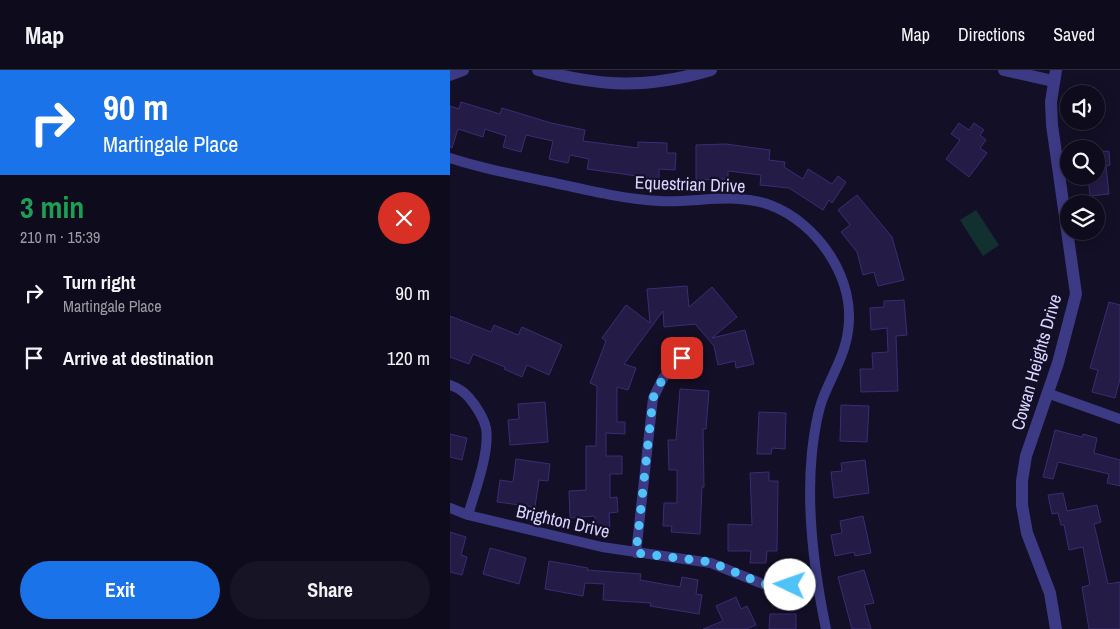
<!DOCTYPE html>
<html lang="en">
<head>
<meta charset="utf-8">
<style>
  :root { --surface:#0e0b1c; --page:#171425; --text:#f1f3f6; --muted:#9b9ba3; --line:#2e2b3b; --accent:#1a73e8 }
  body { margin:0; font-family:"Archivo Narrow",sans-serif; background:var(--page); color:var(--text); height:100vh; display:flex; flex-direction:column; font-size:19px; white-space:nowrap }
  * { box-sizing:border-box; margin:0 }
  p { font-size:16px; color:var(--muted) }
  .icon { flex:none; width:28px; height:28px; fill:none; stroke:currentColor; stroke-width:2; stroke-linecap:round; stroke-linejoin:round }
  .map { position:relative; flex:1; overflow:hidden }
  .details { display:flex; flex-direction:column; background:var(--surface); width:450px }
  .details>* { flex:none }
  .top-card { background:#1a73e8; color:#fff; overflow:hidden }
  .controls { position:absolute; left:610px; top:15px; display:grid; gap:10px }
  .controls a { display:grid; place-items:center; width:45px; height:45px; border-radius:50%; background:var(--surface); box-shadow:0 2px 12px #0003,0 0 0 1px var(--line); font-size:25px }
  .pin { position:absolute; display:grid; place-items:center; width:42px; height:42px; color:#fff; margin:-21px; border-radius:10px; box-shadow:0 2px 8px #0006 }
  .me { position:absolute; width:55px; margin:-28px; rotate:273deg; stroke-linejoin:round; filter:drop-shadow(0 0 4px #0008) }
  .turn { display:flex; align-items:center; gap:18px; height:105px; padding:0 20px; font-size:22px }
  .turn .icon { width:65px; height:65px; stroke-width:2.5 }
  .turn b { display:block; font-size:35px; line-height:42px }
  .round { display:grid; place-items:center; flex:none; width:52px; height:52px; border-radius:26px; background:var(--page) }
  .overview { display:flex; align-items:center; justify-content:space-between; height:85px; padding:0 20px }
  h1 { font-size:30px; font-weight:700; line-height:38px; color:#1e9e55 }
  .primary-button { display:flex; gap:10px; margin-top:auto; padding:10px 20px }
  .primary-button a { flex:1; height:58px; border-radius:30px; background:var(--accent); color:#fff; font-size:20px; font-weight:700; line-height:58px; text-align:center }
  .primary-button a+a { background:var(--page); color:var(--text) }
  ul { padding:0; list-style:none }
  li { display:flex; align-items:center; gap:15px; height:65px; padding:0 20px }
  li div { flex:1 }
  li b { display:block; font-size:19px }
  li em { font-style:normal }
  header { display:flex; align-items:center; gap:30px; box-sizing:border-box; height:70px; padding:0 25px; background:var(--surface); border-bottom:1px solid var(--line) }
  header strong { font-size:24px }
  nav { display:flex; gap:28px; margin-inline-start:auto; font-size:18px }
  main { display:flex; flex:1; min-height:0 }
  .map>svg:first-child { display:block }
</style>
</head>
<body>
<header>
<strong>Map</strong>
<nav><a>Map</a><a>Directions</a><a>Saved</a></nav>
</header>
<main>
<section class="details">
<div class="top-card">
<div class="turn"><svg class="icon" aria-label="right" viewBox="0 0 24 24"><path d="M7 20v-9h11M14 6l5 5-5 5"/></svg><div><b>90 m</b>Martingale Place</div></div>
</div>
<div class="overview"><div><h1>3 min</h1><p>210 m · 15:39</p></div><a class="round" style="background:#d93025;color:#fff"><svg class="icon" aria-label="close" viewBox="0 0 24 24"><path d="M6 6l12 12M18 6L6 18"/></svg></a></div>
<ul>
<li><svg class="icon" aria-label="right" viewBox="0 0 24 24"><path d="M7 20v-9h11M14 6l5 5-5 5"/></svg><div><b>Turn right</b><p>Martingale Place</p></div><em>90 m</em></li>
<li><svg class="icon" aria-label="arrive" viewBox="0 0 24 24"><path d="M6 21V4h12l-3 4 3 4H6"/></svg><div><b>Arrive at destination</b></div><em>120 m</em></li>
</ul>
<div class="primary-button"><a>Exit</a><a>Share</a></div>
</section>
<div class="map">
<svg width="670" height="559" viewBox="0 0 670 559">
  <rect width="100%" height="100%" fill="#130f26"/>
  <!-- green -->
  <path fill="#12302f" d="M526 140 549 175 533 186 510 150Z"/>
  <!-- building -->
  <path fill="#241b47" stroke="#3b2d73" d="M11 32 50 44 52 38 101 53 135 60 133 71 188 78V72L217 73V83H226L225 100 209 99V108H187V106L137 99 139 89 120 85 118 93 99 89 103 71 76 65 71 82 53 77 56 66 35 59 33 67 8 59 2 78 0 77V36L9 39Z
    M509 53 519 60 524 53 534 60 530 65 536 70 530 78 537 83 519 107 496 89 510 70 501 64Z
    M276 74 320 80 319 90 335 92 334 97 353 109 358 99 382 114 388 106 396 112 382 133 379 130 373 140 339 118 310 115 311 105 278 101V109L246 110V75Z
    M659 81 660 95 656 96 659 124 640 126 638 106H646V82Z
    M407 125 442 167 454 210 428 216 424 202 413 205 407 182 391 162 400 155 388 140Z
    M237 216 239 237 262 217 287 247 262 268 295 260 304 294 286 298 285 291 268 295 264 276 245 254 214 257 213 241 174 294 186 298 178 320 167 317V352H175V364L156 363V386H172V404H160V428L167 427 168 442 159 443 160 457 145 458V446L120 448 119 421 136 420V376H146L147 316 140 313 156 271 152 268 176 235 200 253 197 219Z
    M454 230 457 265 446 266 448 321 411 322 410 299H423L422 283 438 282 437 258 421 260 420 238 434 237V231Z
    M659 232 670 235V309L665 328 642 322 648 300 640 298Z
    M0 246 41 262 44 255 68 265 72 257 112 275 99 305 77 295 72 307 54 299 55 297 23 284 19 294 0 287Z
    M230 319 259 321 256 359H253L254 417H252L250 464 221 462 222 456H213L214 433H227V400H219L218 370H226Z
    M95 332 98 372 60 375 58 350 69 349 68 334Z
    M391 335 419 336 417 372 390 371Z
    M309 342 336 343 335 379 322 378 321 384H307Z
    M605 360 632 367 633 364 647 368 644 383 670 390V416L657 413 659 404 608 392 603 409 593 407Z
    M0 364 17 368 12 390 0 387Z
    M66 389 100 394 98 411 89 410 85 437 47 432 50 410 63 412Z
    M415 390 419 423 384 428 381 402 392 401 391 393Z
    M319 402V411H328L327 481H317L316 493H300L301 481H278V454L302 455 300 403Z
    M613 423 617 441 647 435 651 452 644 454 658 514 670 512V559H639L632 517 640 515 633 477 619 480 614 455H611L608 443 602 444 598 425Z
    M413 446 421 483 405 486 404 482 385 486 381 465 392 463 390 451Z
    M0 462 16 467 11 485 17 487 12 505 0 502Z
    M40 478 76 488 69 514 33 504Z
    M99 491 138 498 137 500 191 504 190 510 230 517 232 507 248 510 246 524 252 525 249 544 200 536 201 533 153 530 154 514 135 513 133 526 95 519Z
    M414 500 424 533 414 535 421 559H402L388 507Z
    M286 527 291 539 297 536 306 555 296 559H253L273 551 266 536Z
    M320 544H346V559H319Z"/>
  <g fill="none" stroke-linecap="round" stroke-linejoin="round">
    <!-- minor -->
    <path stroke="#3d3a85" stroke-width="10" d="M0 88C33 99 66 105 100 112 137 120 172 129 209 131 246 133 284 122 320 135 368 153 406 209 398 261 395 285 382 305 373 328 367 344 364 364 362 382 356 441 364 501 376 559
      M0 315C10 318 18 325 24 334 29 341 34 349 36 358 40 382 25 421 18 445
      M597 323 670 349
      M0 438 18 445 152 477 261 493 313 514 366 513
      M186 483 203 328 213 308 231 289"/>
    <!-- tertiary -->
    <path stroke="#3d3a85" stroke-width="12" d="M88 0C152 17 197 19 261 0
      M554 0 603 11
      M606 0 601 32 602 55 626 224 608 293 576 386 572 411V435L577 463 600 523 606 559
      M0 5 13 0"/>
  </g>
  <g fill="none" stroke-linecap="round" stroke-linejoin="round">
    <!-- route -->
    <path stroke="#4fc3f7" stroke-width="9" stroke-dasharray="0 16.2" d="M232 288 213 308 203 328 186 483 261 492 313 514 340 515"/>
  </g>
  <g text-anchor="middle" dominant-baseline="central" stroke-width="4.5" stroke-linejoin="round" paint-order="stroke">
    <!-- street labels -->
    <g font-size="18" fill="#d9d4ff" stroke="#130f26">
      <text transform="translate(240 114) rotate(2)">Equestrian Drive</text>
      <text transform="translate(586 292) rotate(-74)">Cowan Heights Drive</text>
      <text transform="translate(113 451) rotate(13)">Brighton Drive</text>
    </g>
  </g>
</svg>
<div class="controls">
<a><svg class="icon" aria-label="sound" viewBox="0 0 24 24"><path d="M4 9h4l5-4v14l-5-4H4zM17 9q2 3 0 6"/></svg></a>
<a><svg class="icon" aria-label="search" viewBox="0 0 24 24"><circle cx="10" cy="10" r="6"/><path d="M15 15l6 6"/></svg></a>
<a><svg class="icon" aria-label="layers" viewBox="0 0 24 24"><path d="M12 4l9 5-9 5-9-5zM3 14l9 5 9-5"/></svg></a>
</div>
<div class="pin" style="left:232px;top:288px;background:#d93025"><svg class="icon" aria-label="arrive" viewBox="0 0 24 24"><path d="M6 21V4h12l-3 4 3 4H6"/></svg></div>
<svg class="me" style="left:340px;top:515px" viewBox="-20 -20 40 40"><circle r="19" fill="#fff"/><path d="M0-13L10 11 0 6-10 11z" fill="#4fc3f7"/></svg>
</div>
</main>
</body>
</html>
